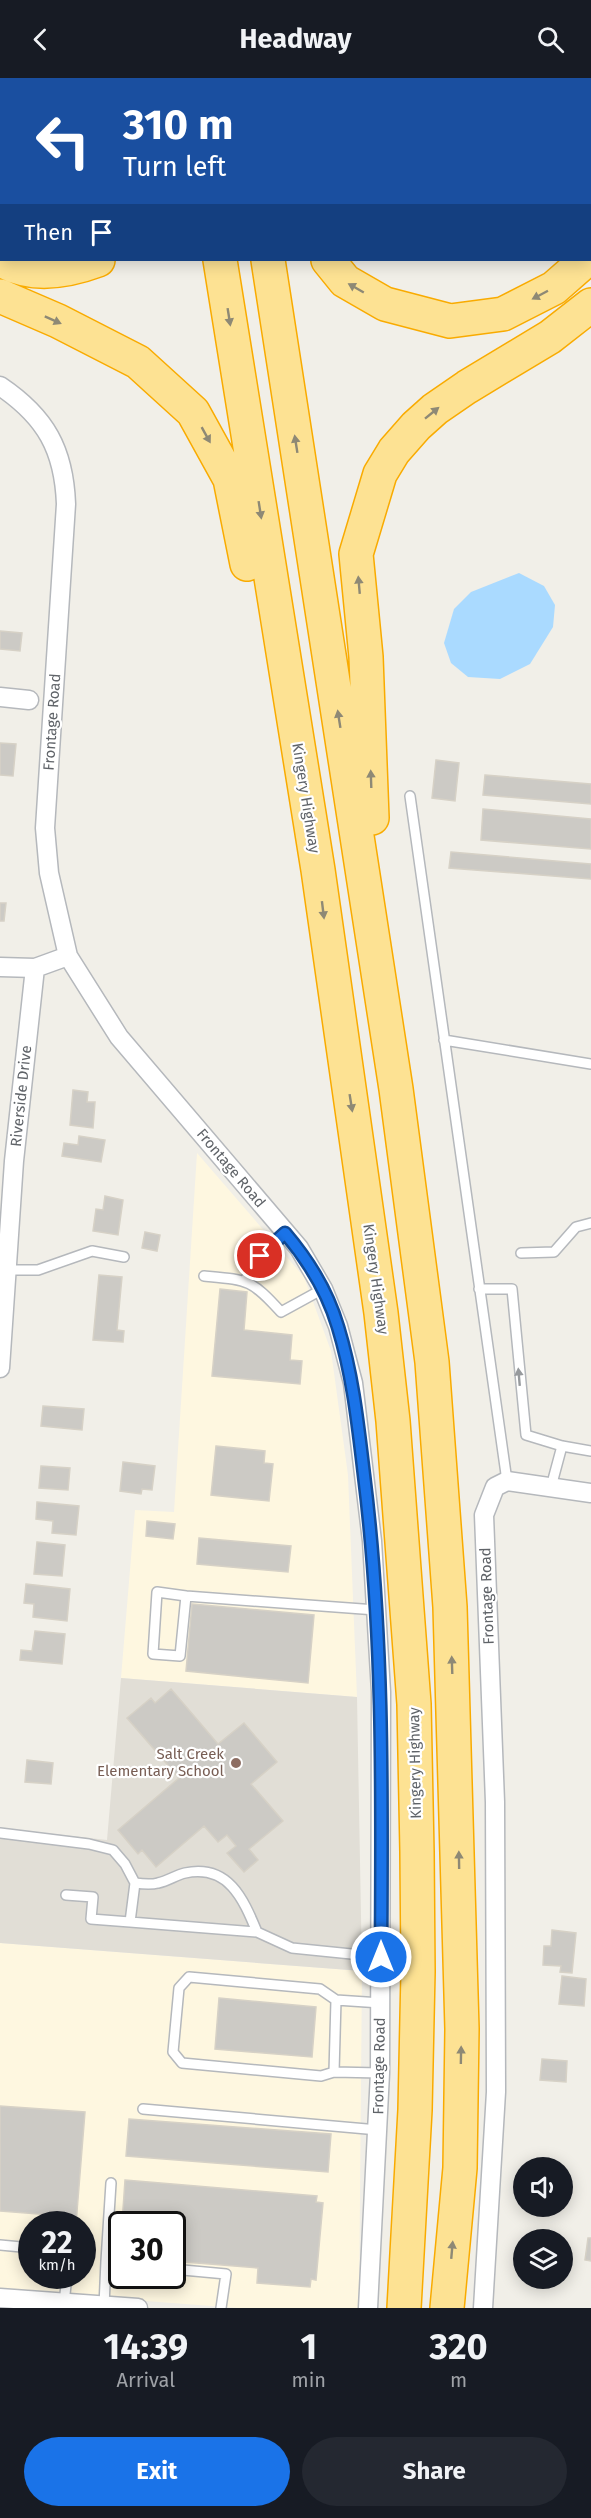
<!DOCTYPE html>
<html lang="en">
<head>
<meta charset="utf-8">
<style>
  :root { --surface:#171b24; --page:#242831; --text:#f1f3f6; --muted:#9ea1a6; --accent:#1a73e8 }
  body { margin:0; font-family:"Fira Sans",sans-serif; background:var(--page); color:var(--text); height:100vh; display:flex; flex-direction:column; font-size:22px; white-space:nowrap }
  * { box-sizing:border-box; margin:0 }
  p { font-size:20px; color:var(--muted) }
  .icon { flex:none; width:33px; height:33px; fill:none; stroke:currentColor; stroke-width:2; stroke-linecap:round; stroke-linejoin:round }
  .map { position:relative; height:2230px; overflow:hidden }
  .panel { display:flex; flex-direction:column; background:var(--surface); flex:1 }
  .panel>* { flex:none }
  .hud { position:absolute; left:0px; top:0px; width:591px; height:183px; box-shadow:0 3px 15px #0003; background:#1a4fa0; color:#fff; overflow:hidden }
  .controls { position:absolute; left:513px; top:2079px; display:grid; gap:12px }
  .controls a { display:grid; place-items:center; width:60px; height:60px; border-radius:50%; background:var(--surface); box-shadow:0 3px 15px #0003; font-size:30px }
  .speed { position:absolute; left:18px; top:2133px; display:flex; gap:12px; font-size:30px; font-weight:700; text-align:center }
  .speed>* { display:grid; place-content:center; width:78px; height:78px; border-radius:50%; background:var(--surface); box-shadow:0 3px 15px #0003; line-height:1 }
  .speed small { font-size:15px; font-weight:400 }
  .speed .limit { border:3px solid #111; border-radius:9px; background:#fff; color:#111 }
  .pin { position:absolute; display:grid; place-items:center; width:51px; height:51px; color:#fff; margin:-26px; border:3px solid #fff; border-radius:50%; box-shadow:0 2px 6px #0007 }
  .me { position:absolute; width:66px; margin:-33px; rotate:0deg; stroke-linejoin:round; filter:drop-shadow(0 0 4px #0008) }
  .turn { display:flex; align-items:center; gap:21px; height:126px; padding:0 24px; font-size:27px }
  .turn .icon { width:78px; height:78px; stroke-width:2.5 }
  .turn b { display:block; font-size:42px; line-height:51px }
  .then { display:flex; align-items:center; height:57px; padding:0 24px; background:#0003; gap:12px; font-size:22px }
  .eta { display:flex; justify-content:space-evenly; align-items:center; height:102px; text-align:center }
  .eta b { font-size:36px; font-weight:700; line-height:42px }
  .primary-button { display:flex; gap:12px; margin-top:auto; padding:12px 24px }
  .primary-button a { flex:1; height:69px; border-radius:36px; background:var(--accent); color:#fff; font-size:24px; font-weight:700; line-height:69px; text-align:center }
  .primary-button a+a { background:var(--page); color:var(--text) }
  header { display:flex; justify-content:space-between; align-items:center; height:78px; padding:0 24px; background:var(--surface); font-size:27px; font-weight:700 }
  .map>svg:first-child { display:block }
</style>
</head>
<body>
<header><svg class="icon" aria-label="back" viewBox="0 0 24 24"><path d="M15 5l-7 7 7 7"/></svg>Headway<svg class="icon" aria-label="search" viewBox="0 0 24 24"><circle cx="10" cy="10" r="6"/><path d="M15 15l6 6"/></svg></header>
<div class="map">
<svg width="591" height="2230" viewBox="0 0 591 2230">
  <rect width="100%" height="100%" fill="#f1efe8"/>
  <!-- commercial -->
  <path fill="#fef7e0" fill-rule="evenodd" d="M197 1075 304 1199 331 1273 348 1397 357 1619 121 1600 135 1432 174 1434Z
    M0 1865 362 1893 359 2230H238L0 2212ZM32 2146H82V2198H32ZM122 2146H172V2198H122Z"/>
  <!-- education -->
  <path fill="#e1ded6" d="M121 1600 357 1619 362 1893 0 1865V1750L107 1762Z"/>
  <!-- water -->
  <path fill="#aadaff" d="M519 495 544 508 555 527 553 549 530 586 500 601 468 599 451 585 444 565 454 531 471 514Z"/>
  <!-- building -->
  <path fill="#cccac5" stroke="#d6d1c6" stroke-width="1.5" d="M0 553 22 555 20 573 0 571Z
    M0 665 16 666 13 698 0 697Z
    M436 682 459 685 455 723 432 720Z
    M485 697 591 706V726L483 717Z
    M483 731 591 741V771L481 762Z
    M451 774 591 786V801L449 790Z
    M0 825H6L4 843H0Z
    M73 1012 88 1014 87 1024H95L93 1050 70 1047Z
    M79 1058 105 1062 101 1084 62 1078 64 1065 78 1067Z
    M105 1118 123 1122 118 1157 93 1153 96 1131 103 1132Z
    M145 1154 160 1157 157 1173 142 1170Z
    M99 1197 122 1199 117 1252 124 1253 123 1264 93 1262Z
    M220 1211 247 1214 244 1252 292 1257 290 1282 302 1283 300 1306 212 1298Z
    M43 1328 84 1331 82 1352 41 1348Z
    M216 1368 265 1373 264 1385 273 1386 269 1423 211 1417Z
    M123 1384 155 1388 152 1412 142 1411 141 1416 120 1413Z
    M41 1388 70 1390 68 1412 39 1410Z
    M37 1424 79 1428 76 1457 52 1455 53 1443 36 1441Z
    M147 1443 175 1446 173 1461 146 1458Z
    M199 1460 291 1468 288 1494 197 1486Z
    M37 1464 65 1467 62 1498 34 1496Z
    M26 1506 70 1511 67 1543 33 1539 34 1526 24 1525Z
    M192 1526 314 1537 308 1605 186 1593Z
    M35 1553 65 1556 62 1586 20 1582 21 1572 32 1573Z
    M171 1611 218 1666 244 1645 277 1684 251 1706 283 1743 249 1771 258 1782 244 1794 227 1775 236 1768 227 1757 218 1764 204 1748 156 1789 142 1772 138 1776 118 1752 179 1700 127 1640 151 1620 155 1625Z
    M27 1682 53 1685 51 1706 25 1704Z
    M552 1852 576 1855 572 1895 560 1894 561 1888 543 1887 544 1868H551Z
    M562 1898 586 1901 584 1928 559 1926Z
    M219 1920 316 1929 312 1979 215 1971Z
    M542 1981 567 1983 566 2004 540 2002Z
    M0 2028 85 2034 76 2146 64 2145V2138L0 2133Z
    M129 2041 331 2056 328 2094 126 2078Z
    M125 2102 317 2118 316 2124 323 2125 316 2202 311 2201 310 2209 257 2205 258 2190 172 2183V2146H122Z
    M588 2160H591V2183L585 2182Z"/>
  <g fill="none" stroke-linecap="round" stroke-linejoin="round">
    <defs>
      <path id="lane" d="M410 718 507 1403
        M444 962 591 986
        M521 1175 554 1174 576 1149 591 1145
        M6 1192H38L92 1173 124 1179
        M204 1198C248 1202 251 1201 281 1234L323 1211
        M246 1201 253 1184 285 1155
        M479 1211H512L526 1357 562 1368 591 1373
        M551 1409 562 1368
        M186 1518 157 1514 153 1576 180 1578 186 1518 376 1532
        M0 1755 89 1766 113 1772 125 1786 135 1805 130 1844 257 1854 292 1870 381 1879
        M135 1805C142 1806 151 1807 158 1805 168 1803 176 1797 185 1795 228 1786 243 1820 257 1854
        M66 1817 93 1819 91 1841 130 1844
        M334 1994 336 1922
        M380 1995 334 1994 321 1998 182 1985 173 1974 179 1910 189 1899 320 1911 336 1922 381 1925
        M143 2031 378 2052
        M111 2105 106 2183 122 2185
        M0 2167 32 2170
        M172 2191 226 2196 221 2230
        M64 2225 67 2198
        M104 2228 106 2183"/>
      <path id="street" d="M0 308C46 339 64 372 66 426L45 750 49 795 68 878 119 959 299 1170 323 1211 338 1248 353 1305 372 1463 381 1614 380 1995 368 2230
        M0 619 29 622
        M0 889 35 890 68 878
        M0 1290 14 1083 35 890
        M0 2220 138 2230
        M483 2230 496 2014 495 1724 484 1437 495 1409 507 1403 591 1415"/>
      <path id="highway" d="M191 0V2
        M250 0 251 2
        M0 181C30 200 66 194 98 182
        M220 182 318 792 381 1235 393 1343 414 1626 417 1774 418 1894 415 2032 404 2230
        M268 182 396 1011 432 1284 450 1529 462 1951 460 2090 447 2230
        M328 182 345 203 385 226 450 243 503 236 554 210 586 182
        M0 218 58 243 138 284 193 334 230 401 247 486
        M372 740 366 579 356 476 380 396 394 373 416 348 435 331 467 309 550 259 591 227"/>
    </defs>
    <!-- lane casing -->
    <use href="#lane" stroke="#b5b8bc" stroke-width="12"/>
    <!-- street casing -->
    <use href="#street" stroke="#b5b8bc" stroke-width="21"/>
    <!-- highway casing -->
    <use href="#highway" stroke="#f9ab00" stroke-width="36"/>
    <!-- lane -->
    <use href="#lane" stroke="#fff" stroke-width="9"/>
    <!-- street -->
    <use href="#street" stroke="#fff" stroke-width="18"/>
    <!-- highway -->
    <use href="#highway" stroke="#fde293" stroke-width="33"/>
  </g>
  <!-- one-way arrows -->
  <defs><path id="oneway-solid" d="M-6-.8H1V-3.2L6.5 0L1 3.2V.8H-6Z" transform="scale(1.5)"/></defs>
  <g fill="#8e8975">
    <use href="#oneway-solid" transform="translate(356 210) rotate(-150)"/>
    <use href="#oneway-solid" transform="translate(540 217) rotate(152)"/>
    <use href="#oneway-solid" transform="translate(229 239) rotate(81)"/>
    <use href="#oneway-solid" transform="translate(53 242) rotate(24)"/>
    <use href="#oneway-solid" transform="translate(432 335) rotate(-39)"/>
    <use href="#oneway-solid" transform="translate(206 357) rotate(61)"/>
    <use href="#oneway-solid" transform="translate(296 366) rotate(-99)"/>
    <use href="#oneway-solid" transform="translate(260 432) rotate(81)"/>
    <use href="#oneway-solid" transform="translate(359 507) rotate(-95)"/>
    <use href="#oneway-solid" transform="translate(339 641) rotate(-99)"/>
    <use href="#oneway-solid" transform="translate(371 701) rotate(-92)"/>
    <use href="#oneway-solid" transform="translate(323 832) rotate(83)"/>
    <use href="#oneway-solid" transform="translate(351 1025) rotate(81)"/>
    <use href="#oneway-solid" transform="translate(452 1587) rotate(-92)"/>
    <use href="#oneway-solid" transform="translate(459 1782) rotate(-91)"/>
    <use href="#oneway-solid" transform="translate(461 1977) rotate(-89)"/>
    <use href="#oneway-solid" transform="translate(452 2172) rotate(-85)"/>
  </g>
  <use fill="#979a9d" href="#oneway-solid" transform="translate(519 1299) rotate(-95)"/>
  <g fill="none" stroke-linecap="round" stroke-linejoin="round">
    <defs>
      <path id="route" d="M260 1178 285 1155C308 1182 328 1215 338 1249 353 1298 358 1347 364 1397 384 1557 382 1718 381 1879"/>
    </defs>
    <!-- route casing -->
    <use href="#route" stroke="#114b97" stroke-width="15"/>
    <!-- route -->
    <use href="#route" stroke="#1a73e8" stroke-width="10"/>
  </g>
  <!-- markers -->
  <circle fill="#8d6e63" stroke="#fff" stroke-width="2" cx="236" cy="1685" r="6"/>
  <g text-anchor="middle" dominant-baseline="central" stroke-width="4.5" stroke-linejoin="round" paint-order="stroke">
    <!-- street labels -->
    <g font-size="15" fill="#5f6368" stroke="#fff">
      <text transform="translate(52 644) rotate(-86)">Frontage Road</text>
      <text transform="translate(306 720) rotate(81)">Kingery Highway</text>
      <text transform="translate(21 1018) rotate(-84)">Riverside Drive</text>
      <text transform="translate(231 1090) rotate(50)">Frontage Road</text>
      <text transform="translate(376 1201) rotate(82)">Kingery Highway</text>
      <text transform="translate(487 1518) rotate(-92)">Frontage Road</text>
      <text transform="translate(415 1685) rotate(-91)">Kingery Highway</text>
      <text transform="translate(379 1988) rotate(-89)">Frontage Road</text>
    </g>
    <!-- education labels -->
    <g font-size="15" fill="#785e54" stroke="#fff" text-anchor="end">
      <text x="224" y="1676">Salt Creek<tspan x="224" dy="17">Elementary School</tspan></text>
    </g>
  </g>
</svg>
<div class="controls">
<a><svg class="icon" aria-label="sound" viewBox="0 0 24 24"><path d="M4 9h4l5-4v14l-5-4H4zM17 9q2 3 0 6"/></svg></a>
<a><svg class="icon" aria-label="layers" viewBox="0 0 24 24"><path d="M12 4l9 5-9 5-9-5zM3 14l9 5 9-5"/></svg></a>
</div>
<div class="speed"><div>22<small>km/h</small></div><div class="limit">30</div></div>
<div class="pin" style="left:260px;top:1178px;background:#d93025"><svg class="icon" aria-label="arrive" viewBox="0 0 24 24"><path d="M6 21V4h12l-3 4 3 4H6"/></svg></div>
<svg class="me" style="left:381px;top:1879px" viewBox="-20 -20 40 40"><circle r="17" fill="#1a73e8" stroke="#fff" stroke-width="3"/><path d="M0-11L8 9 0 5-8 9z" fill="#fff"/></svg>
<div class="hud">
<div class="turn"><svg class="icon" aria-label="left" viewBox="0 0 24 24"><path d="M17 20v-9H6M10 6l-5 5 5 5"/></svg><div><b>310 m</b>Turn left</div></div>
<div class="then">Then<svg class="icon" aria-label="arrive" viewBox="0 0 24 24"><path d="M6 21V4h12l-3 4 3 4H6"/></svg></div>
</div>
</div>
<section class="panel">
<div class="eta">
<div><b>14:39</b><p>Arrival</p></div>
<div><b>1</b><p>min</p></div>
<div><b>320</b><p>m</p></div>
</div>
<div class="primary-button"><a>Exit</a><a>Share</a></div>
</section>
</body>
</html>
